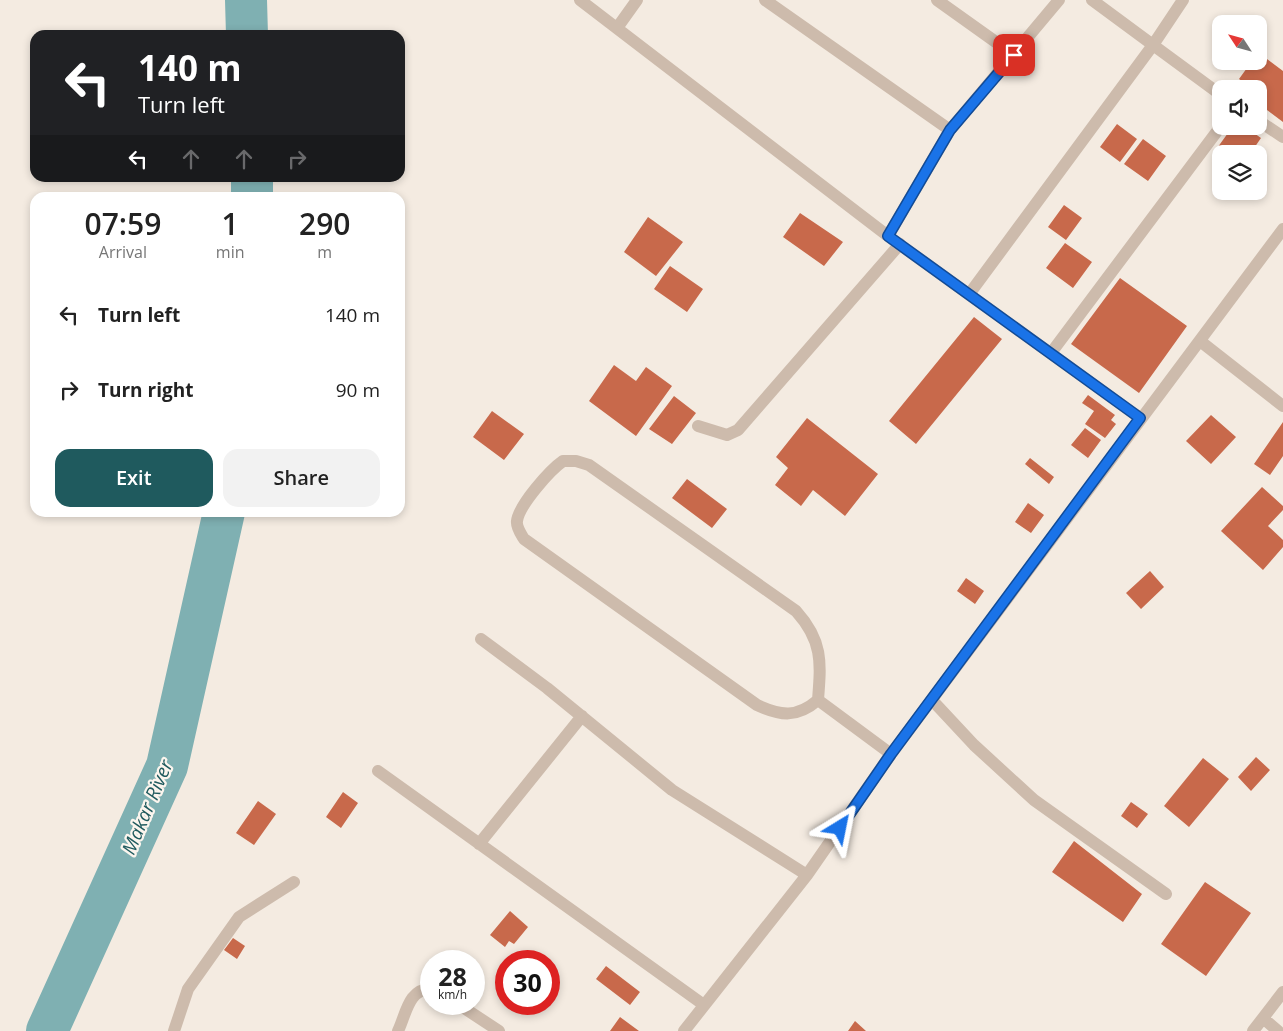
<!DOCTYPE html>
<html lang="en">
<head>
<meta charset="utf-8">
<style>
  :root { --surface:#fff; --page:#f2f2f2; --text:#222; --muted:#767676; --accent:#1f5a5e }
  body { margin:0; font-family:"Open Sans",sans-serif; background:var(--page); color:var(--text); height:100vh; display:flex; flex-direction:column; font-size:19px; white-space:nowrap }
  * { box-sizing:border-box; margin:0 }
  p { font-size:16px; color:var(--muted) }
  .icon { flex:none; width:28px; height:28px; fill:none; stroke:currentColor; stroke-width:2; stroke-linecap:round; stroke-linejoin:round }
  .map { position:relative; flex:1; overflow:hidden }
  .sheet { position:absolute; left:30px; top:192px; width:375px; height:325px; display:flex; flex-direction:column; background:var(--surface); border-radius:15px; box-shadow:0 2px 8px #0003 }
  .sheet>* { flex:none }
  .banner { position:absolute; left:30px; top:30px; width:375px; height:152px; border-radius:15px; box-shadow:0 2px 8px #0003; background:#202124; color:#fff; overflow:hidden }
  .needle { width:32px; rotate:306deg }
  .buttons { position:absolute; left:1212px; top:15px; display:grid; gap:10px }
  .buttons a { display:grid; place-items:center; width:55px; height:55px; border-radius:10px; background:var(--surface); box-shadow:0 2px 8px #0003; font-size:25px }
  .speed { position:absolute; left:420px; top:950px; display:flex; gap:10px; font-size:25px; font-weight:700; text-align:center }
  .speed>* { display:grid; place-content:center; width:65px; height:65px; border-radius:50%; background:var(--surface); box-shadow:0 2px 8px #0003; line-height:1 }
  .speed small { font-size:12px; font-weight:400 }
  .speed .limit { border:8px solid #d22; background:#fff; color:#111 }
  .pin { position:absolute; display:grid; place-items:center; width:42px; height:42px; color:#fff; margin:-21px; border-radius:10px; box-shadow:0 2px 8px #0006 }
  .me { position:absolute; width:55px; margin:-28px; rotate:35deg; stroke-linejoin:round; filter:drop-shadow(0 0 4px #0008) }
  .turn { display:flex; align-items:center; gap:18px; height:105px; padding:0 25px; font-size:22px }
  .turn .icon { width:65px; height:65px; stroke-width:2.5 }
  .turn b { display:block; font-size:35px; line-height:42px }
  .lanes { display:flex; align-items:center; height:48px; padding:0 25px; background:#0003; justify-content:center; gap:25px; direction:ltr }
  .lanes .off { opacity:.35 }
  .eta { display:flex; justify-content:space-evenly; align-items:center; height:85px; text-align:center }
  .eta b { font-size:30px; font-weight:600; line-height:35px }
  .button { display:flex; gap:10px; margin-top:auto; padding:10px 25px }
  .button a { flex:1; height:58px; border-radius:15px; background:var(--accent); color:#fff; font-size:20px; font-weight:600; line-height:58px; text-align:center }
  .button a+a { background:var(--page); color:var(--text) }
  ul { padding:0; list-style:none }
  li { display:flex; align-items:center; gap:15px; height:75px; padding:0 25px }
  li div { flex:1 }
  li b { display:block; font-size:19px }
  li em { font-style:normal }
  .map>svg:first-child { display:block }
</style>
</head>
<body>
<div class="map">
<svg width="1283" height="1031" viewBox="0 0 1283 1031">
  <rect width="100%" height="100%" fill="#f4ebe1"/>
  <g fill="none" stroke-linecap="round" stroke-linejoin="round">
    <!-- river -->
    <path stroke="#7fb0b2" stroke-width="42" d="M246 0 247 35
      M252 178V198
      M47 1031 167 766 224 512"/>
  </g>
  <!-- building -->
  <path fill="#c8694b" d="M1259 53 1283 71V122L1259 104V89H1253L1239 79 1252 61H1259Z
    M1117 124 1137 139 1120 162 1100 147Z
    M1233 126H1244L1261 138 1250 154H1221V156L1215 151Z
    M1143 139 1166 156 1148 181 1124 164Z
    M1064 205 1082 218 1066 240 1048 227Z
    M800 213 843 242 824 266 783 237Z
    M648 217 683 242 656 276 624 252Z
    M1065 243 1092 262 1073 288 1046 268Z
    M670 266 703 289 687 312 654 289Z
    M1120 278 1187 326 1139 393 1071 344Z
    M974 317 1002 339 916 444 889 421Z
    M614 365 636 381 646 367 672 386 636 436 589 401Z
    M1088 395 1115 415 1111 420 1116 424 1105 438 1085 424 1094 411 1082 403Z
    M674 396 696 413 672 444 649 429Z
    M492 411 524 434 504 460 473 437Z
    M1211 415 1236 437 1211 464 1186 441Z
    M807 418 878 474 845 516 813 490 801 506 775 485 788 468 776 457Z
    M1283 422V456L1270 475 1254 464Z
    M1085 428 1101 440 1088 458 1071 445Z
    M1030 458 1054 477 1049 484 1025 464Z
    M687 479 727 509 712 528 672 498Z
    M1262 487 1283 506V510L1268 526 1283 540V547L1263 570 1221 531Z
    M1028 503 1044 515 1031 533 1015 522Z
    M1150 571 1164 587 1141 609 1126 593Z
    M966 578 984 591 975 604 957 591Z
    M1256 757 1270 770 1251 791 1238 777Z
    M1203 758 1229 779 1189 827 1164 806Z
    M343 792 358 803 341 828 326 817Z
    M258 801 276 814 254 845 236 833Z
    M1131 802 1148 814 1137 828 1121 816Z
    M1074 841 1142 894 1123 922 1052 872Z
    M1205 882 1251 913 1206 976 1161 944Z
    M510 911 528 927 514 944 509 941 505 947 490 935Z
    M233 938 245 946 237 959 224 950Z
    M606 966 640 992 630 1005 596 979Z
    M620 1017 639 1031H610Z
    M855 1021 866 1031H848Z"/>
  <g fill="none" stroke-linecap="round" stroke-linejoin="round">
    <!-- minor -->
    <path stroke="#cdbbac" stroke-width="12" d="M580 0 888 236 1140 418
      M765 0 950 130
      M937 0 1014 55
      M1092 0 1153 45 1183 0
      M617 28 637 0
      M1259 121 1283 137
      M888 236 950 130 1059 0
      M970 293 1153 45 1221 95
      M1200 341 1283 406
      M1051 353 1221 126
      M698 426 727 435 738 430 900 244
      M563 461H576L589 465 796 611C823 641 821 662 818 700 797 718 781 716 757 705L524 539C521 534 516 527 517 521 519 505 550 470 563 461Z
      M481 639 547 688 672 790 807 875
      M818 700 891 754
      M932 700 974 745 1034 800 1166 894
      M378 771 704 1005
      M479 844 582 716
      M458 1004 499 1031
      M1263 1018 1278 1031
      M174 1031 188 989 239 917 294 882
      M398 1031C406 1014 409 988 431 989
      M684 1031 807 875 891 754 1283 229
      M1253 1031 1283 992"/>
  </g>
  <g fill="none" stroke-linecap="round" stroke-linejoin="round">
    <defs>
      <path id="route" d="M840 828 891 754 1140 418 888 236 950 130 1014 55"/>
    </defs>
    <!-- route casing -->
    <use href="#route" stroke="#114b97" stroke-width="12"/>
    <!-- route -->
    <use href="#route" stroke="#1a73e8" stroke-width="9"/>
  </g>
  <g text-anchor="middle" dominant-baseline="central" stroke-width="4.5" stroke-linejoin="round" paint-order="stroke">
    <!-- water labels -->
    <g font-size="19" font-style="italic" fill="#1f5a5e" stroke="#fbf5ee">
      <text transform="translate(147 807) rotate(-67)">Makar River</text>
    </g>
  </g>
</svg>
<div class="buttons">
<a><svg class="needle" viewBox="-14 -14 28 28"><path d="M0-13l5 13h-10z" fill="#e53935"/><path d="M0 13l5-13h-10z" fill="#767676"/></svg></a>
<a><svg class="icon" aria-label="sound" viewBox="0 0 24 24"><path d="M4 9h4l5-4v14l-5-4H4zM17 9q2 3 0 6"/></svg></a>
<a><svg class="icon" aria-label="layers" viewBox="0 0 24 24"><path d="M12 4l9 5-9 5-9-5zM3 14l9 5 9-5"/></svg></a>
</div>
<div class="speed"><div>28<small>km/h</small></div><div class="limit">30</div></div>
<div class="pin" style="left:1014px;top:55px;background:#d93025"><svg class="icon" aria-label="arrive" viewBox="0 0 24 24"><path d="M6 21V4h12l-3 4 3 4H6"/></svg></div>
<svg class="me" style="left:840px;top:828px" viewBox="-20 -20 40 40"><path d="M0-17L14 15 0 8-14 15z" fill="#1a73e8" stroke="#fff" stroke-width="4"/></svg>
<div class="banner">
<div class="turn"><svg class="icon" aria-label="left" viewBox="0 0 24 24"><path d="M17 20v-9H6M10 6l-5 5 5 5"/></svg><div><b>140 m</b>Turn left</div></div>
<div class="lanes"><svg class="icon" aria-label="left" viewBox="0 0 24 24"><path d="M17 20v-9H6M10 6l-5 5 5 5"/></svg><svg class="icon off" aria-label="ahead" viewBox="0 0 24 24"><path d="M12 20V5M6 11l6-6 6 6"/></svg><svg class="icon off" aria-label="ahead" viewBox="0 0 24 24"><path d="M12 20V5M6 11l6-6 6 6"/></svg><svg class="icon off" aria-label="right" viewBox="0 0 24 24"><path d="M7 20v-9h11M14 6l5 5-5 5"/></svg></div>
</div>
<section class="sheet">
<div class="eta">
<div><b>07:59</b><p>Arrival</p></div>
<div><b>1</b><p>min</p></div>
<div><b>290</b><p>m</p></div>
</div>
<ul>
<li><svg class="icon" aria-label="left" viewBox="0 0 24 24"><path d="M17 20v-9H6M10 6l-5 5 5 5"/></svg><div><b>Turn left</b></div><em>140 m</em></li>
<li><svg class="icon" aria-label="right" viewBox="0 0 24 24"><path d="M7 20v-9h11M14 6l5 5-5 5"/></svg><div><b>Turn right</b></div><em>90 m</em></li>
</ul>
<div class="button"><a>Exit</a><a>Share</a></div>
</section>
</div>
</body>
</html>
